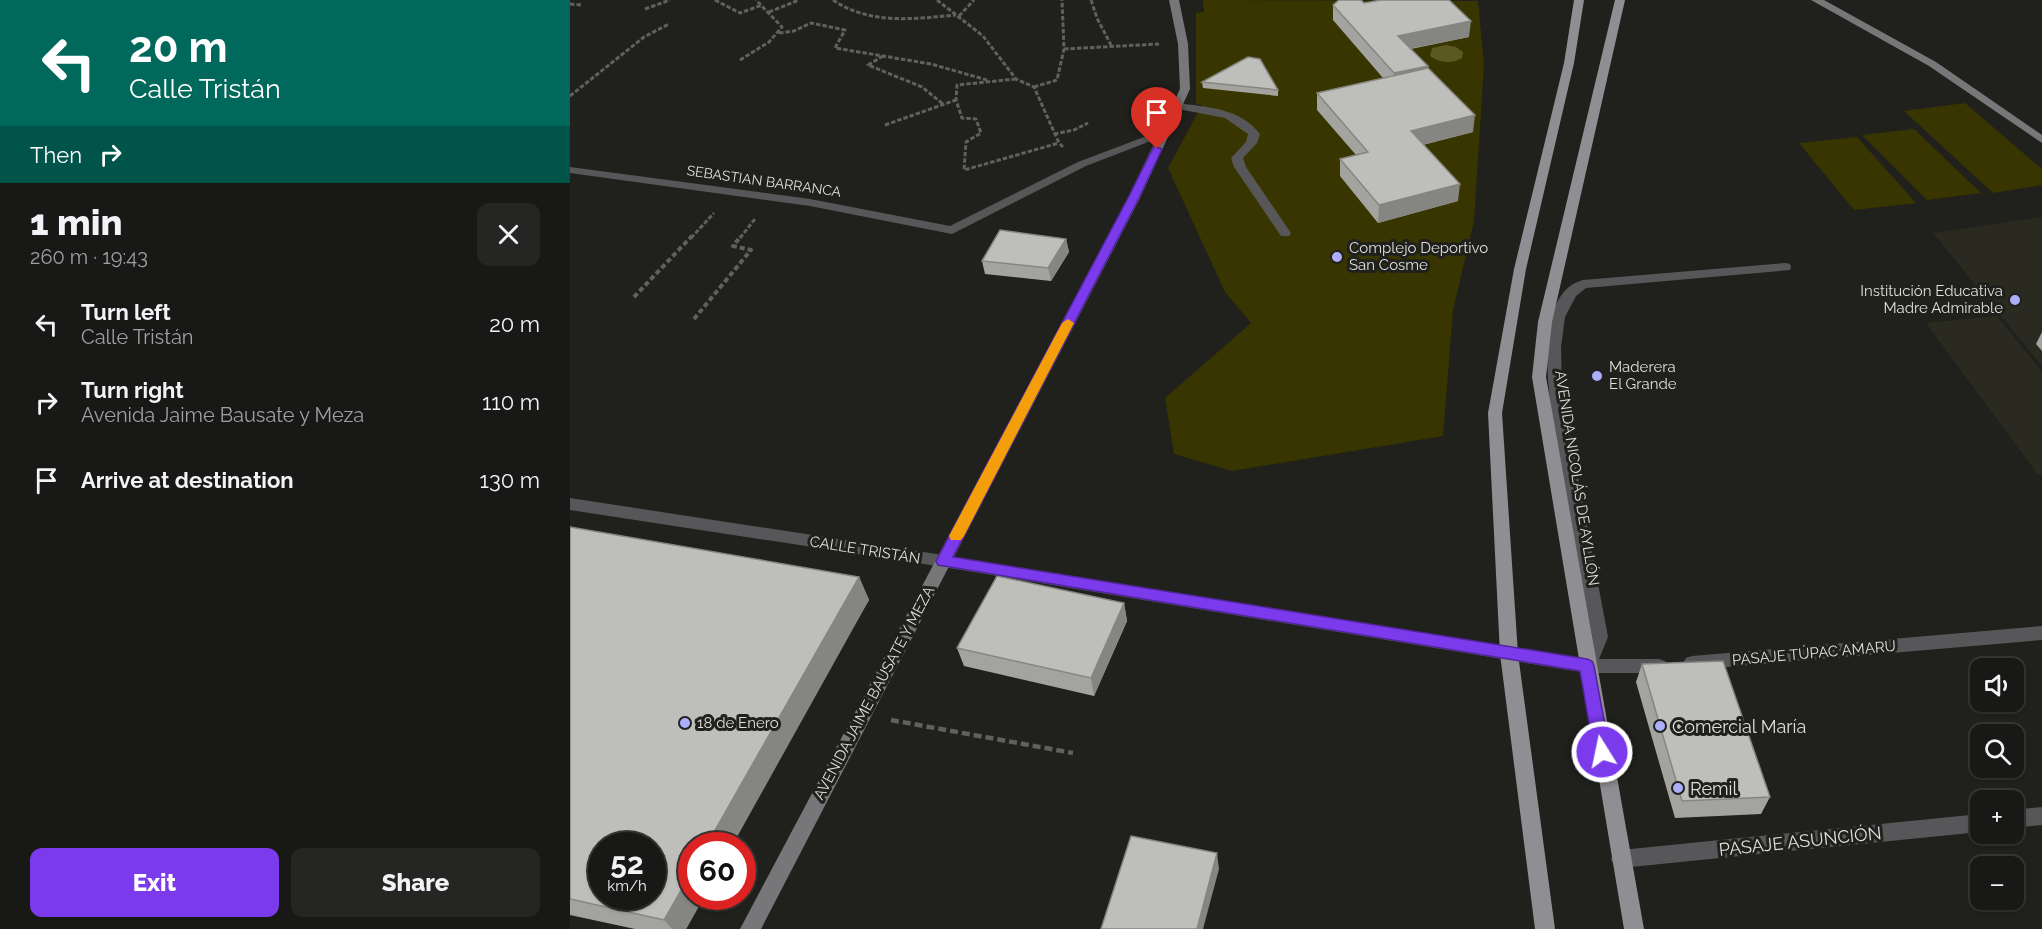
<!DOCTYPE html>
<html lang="en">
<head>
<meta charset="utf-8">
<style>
  :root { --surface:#181816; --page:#252523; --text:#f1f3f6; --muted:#9fa0a1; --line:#363735; --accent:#7c3aed }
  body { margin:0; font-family:Raleway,sans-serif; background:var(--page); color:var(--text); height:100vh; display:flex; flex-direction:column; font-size:22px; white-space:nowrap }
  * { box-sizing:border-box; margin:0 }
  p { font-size:20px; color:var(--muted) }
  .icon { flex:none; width:33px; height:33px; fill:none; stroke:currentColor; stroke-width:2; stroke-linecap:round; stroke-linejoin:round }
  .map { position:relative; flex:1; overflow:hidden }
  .side { display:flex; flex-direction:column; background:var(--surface); width:570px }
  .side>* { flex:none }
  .top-card { background:#00695c; color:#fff; overflow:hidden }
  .fabs { position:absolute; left:1400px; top:658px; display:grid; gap:12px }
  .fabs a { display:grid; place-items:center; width:54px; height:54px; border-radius:12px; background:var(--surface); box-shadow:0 2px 4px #0004,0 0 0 2px var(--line); font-size:30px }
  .speed { position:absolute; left:18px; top:832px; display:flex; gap:12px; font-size:30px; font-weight:700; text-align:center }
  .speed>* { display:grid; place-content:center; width:78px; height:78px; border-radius:50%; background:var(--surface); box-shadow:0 2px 4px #0004,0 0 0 2px var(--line); line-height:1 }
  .speed small { font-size:15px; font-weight:400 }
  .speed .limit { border:9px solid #d22; background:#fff; color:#111 }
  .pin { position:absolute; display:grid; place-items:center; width:51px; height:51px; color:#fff; margin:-62px -26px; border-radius:50% 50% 50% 0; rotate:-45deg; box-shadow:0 0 6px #0007 }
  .pin .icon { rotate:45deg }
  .me { position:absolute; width:66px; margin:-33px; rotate:350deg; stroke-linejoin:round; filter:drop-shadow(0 0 4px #0008) }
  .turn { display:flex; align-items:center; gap:21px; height:126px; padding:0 30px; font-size:27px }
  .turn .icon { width:78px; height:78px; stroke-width:2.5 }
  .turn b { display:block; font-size:42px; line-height:51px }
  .then { display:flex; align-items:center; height:57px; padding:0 30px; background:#0003; gap:12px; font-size:22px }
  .round { display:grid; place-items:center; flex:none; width:63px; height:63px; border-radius:12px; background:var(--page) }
  .head { display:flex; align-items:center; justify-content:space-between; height:102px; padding:0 30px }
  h1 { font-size:36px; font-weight:800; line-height:45px }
  .action { display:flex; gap:12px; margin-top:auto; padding:12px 30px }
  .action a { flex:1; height:69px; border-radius:12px; background:var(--accent); color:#fff; font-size:24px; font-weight:800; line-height:69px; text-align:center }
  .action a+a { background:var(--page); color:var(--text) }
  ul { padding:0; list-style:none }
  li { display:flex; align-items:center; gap:18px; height:78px; padding:0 30px }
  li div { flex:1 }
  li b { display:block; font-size:22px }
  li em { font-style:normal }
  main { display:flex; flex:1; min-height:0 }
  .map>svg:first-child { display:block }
</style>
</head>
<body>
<main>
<section class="side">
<div class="top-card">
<div class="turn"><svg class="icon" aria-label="left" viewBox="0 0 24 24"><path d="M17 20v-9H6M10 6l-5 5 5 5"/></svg><div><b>20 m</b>Calle Tristán</div></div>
<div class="then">Then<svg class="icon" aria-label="right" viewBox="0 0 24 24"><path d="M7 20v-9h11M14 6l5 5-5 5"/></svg></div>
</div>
<div class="head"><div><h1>1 min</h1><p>260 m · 19:43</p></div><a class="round"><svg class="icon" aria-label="close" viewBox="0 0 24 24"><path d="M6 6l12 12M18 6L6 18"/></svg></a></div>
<ul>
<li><svg class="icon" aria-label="left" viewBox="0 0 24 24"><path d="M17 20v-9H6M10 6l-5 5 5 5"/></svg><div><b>Turn left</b><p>Calle Tristán</p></div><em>20 m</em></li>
<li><svg class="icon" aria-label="right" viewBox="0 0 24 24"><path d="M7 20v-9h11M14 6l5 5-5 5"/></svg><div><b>Turn right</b><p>Avenida Jaime Bausate y Meza</p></div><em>110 m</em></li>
<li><svg class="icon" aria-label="arrive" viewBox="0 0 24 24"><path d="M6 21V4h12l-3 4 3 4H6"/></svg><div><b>Arrive at destination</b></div><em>130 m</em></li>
</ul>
<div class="action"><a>Exit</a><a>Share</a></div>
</section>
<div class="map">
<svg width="1472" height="929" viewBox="0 0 1472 929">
  <rect width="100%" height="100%" fill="#20201d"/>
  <!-- built -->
  <path fill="#2a2a21" d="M1472 217V366L1363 233Z
    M1427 316 1472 371V474L1468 475 1356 323Z"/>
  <!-- green -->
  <path fill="#383501" d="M633 0 908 1 914 64 904 221 883 310 873 436 662 471 604 454 595 398 681 323 655 292 598 168 632 105 626 104V13L634 12Z
    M1395 103 1472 169V185L1423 193 1334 111Z
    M1343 129H1344L1411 193 1357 200 1292 135Z
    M1287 137 1346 203 1284 210 1229 143Z"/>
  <!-- water -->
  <path fill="#5b5821" d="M876 45 886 47 893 52 892 58C882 64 869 63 860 56L862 48Z"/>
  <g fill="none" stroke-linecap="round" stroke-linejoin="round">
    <!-- path-far2 -->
    <path stroke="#60605e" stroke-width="3" stroke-dasharray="4.5 2" stroke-linecap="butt" d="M145 0 170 13 192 5
      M263 0C300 25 343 19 386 15
      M367 0 413 36 446 79 464 87 489 143 493 147
      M521 0 527 18 541 45
      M0 4 11 5
      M75 9 100 0
      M199 12 229 0
      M389 16 404 0
      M209 33 224 31 241 23 275 30 265 48 361 64 417 80
      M494 49 589 44
      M313 56 298 65 352 87 373 104
      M170 60 199 42 212 27 186 0
      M446 79 387 85 386 100 392 118 406 119 411 133 396 142 394 170 489 143
      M464 87 487 80 494 49 492 0
      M0 96 74 37 99 24
      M315 125 386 100
      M484 134 504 130 518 123
      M121 238 144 213
      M170 238 185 219"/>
    <!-- path-far1 -->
    <path stroke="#60605e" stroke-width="4" stroke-dasharray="5 3" stroke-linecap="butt" d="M64 297 122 236
      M124 319 181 250 163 246 171 236"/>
    <!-- path -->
    <path stroke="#60605e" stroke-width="4.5" stroke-dasharray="8 4" stroke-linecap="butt" d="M321 720 503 753"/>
    <!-- lane -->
    <path fill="#575759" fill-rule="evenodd" d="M607 103C637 107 670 108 690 134L687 143 673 158 676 167 721 233 719 236H711L664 167 661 158 676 142 678 134 655 118 603 108 602 106Z
      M1215 263 1220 264 1221 267 1220 270 1016 288 1006 296 995 317 991 347 992 391 1038 637 1029 659H1089L1095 661 1098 666 1095 671 1089 673H1017L1011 671 1008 666 1022 637C1014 592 1006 547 998 502 990 457 948 297 1013 280Z
      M1472 626V640L1122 670 1116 668 1113 663 1116 658 1122 656Z
      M1472 807V825L1443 828V810Z
      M1410 814V832L1051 868 1044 865 1041 859 1044 853 1051 850Z"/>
    <!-- street -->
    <path fill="#575759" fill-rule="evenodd" d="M595 129 599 130V134L516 166 382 234 240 206 0 173V167L240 199 380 226 508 162Z
      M0 498 373 555 1017 659 1023 661 1026 666 1023 671 1017 673 373 567 0 510Z"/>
    <!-- secondary -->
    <path fill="#77777a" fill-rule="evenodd" d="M599 0H609L618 44 620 89 570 198 191 929H170L558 198 610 89 608 44Z
      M1241 0H1254L1366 62 1472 135V143L1359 66Z"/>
    <!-- primary -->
    <path fill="#8f8f93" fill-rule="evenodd" d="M1004 0H1014L1004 63 956 269 932 413 948 654 985 929H965L930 654 918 413 944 269 994 63Z
      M1045 0H1055L982 322 976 377 1074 929H1054L962 377 968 322Z"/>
  </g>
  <!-- wall -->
  <path fill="#a3a3a0" d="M794 3 899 37 841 49 858 68 903 132 853 145 888 201 808 223 770 176V159L786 155 747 110V93L813 78 763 20V5Z
    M632 82 708 90V96L633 88Z
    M496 239 499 252 481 281 415 274 412 261Z
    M1472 332V351L1466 344Z
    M0 527 289 577 299 600 122 897H134L116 929H65L0 915Z
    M554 603 557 621 524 696 394 666 387 648Z
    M1072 664 1200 797 1191 814 1105 818 1066 682Z"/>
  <!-- shaded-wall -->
  <path fill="#858582" d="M901 21 899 37 827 51 828 36Z
    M858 66 857 82 823 89 824 73Z
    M905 115 903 132 840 148 841 131Z
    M890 184 888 201 808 223 809 205Z
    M496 239 499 252 481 281 478 268Z
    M289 577 299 600 162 846H136Z
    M554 603 557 621 524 696 521 678Z
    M647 853 649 869 633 929H627Z
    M122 871V897H134L116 929H102L94 920Z"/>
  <!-- building -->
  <path fill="#bebeba" stroke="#858582" stroke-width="1.5" fill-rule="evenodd" d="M769 0H791L794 3 811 0H879L901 21 828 36 858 66 824 73 763 5Z
    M678 57 690 59 708 90 632 82Z
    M858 68 905 115 841 131 890 184 809 205 770 159 798 152 747 93Z
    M430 230 496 239 478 268 412 261Z
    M0 527 289 577 136 846H122V871L94 920 0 899ZM32 846H82V897H32Z
    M427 576 554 603 521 678 387 648Z
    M1153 661 1200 797 1112 801 1072 664Z
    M561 836 647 853 627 929H531Z"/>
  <!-- route -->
  <path fill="#7c3aed" stroke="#51269a" stroke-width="1.5" d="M584 146 592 149 569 198 383 557 1017 659 1022 661 1024 666 1040 752 1038 757 1032 759 1026 757 1024 752 1010 671 368 565 366 561 558 198Z"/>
  <!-- slow -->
  <path fill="#f59e0b" d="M498 319 504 323 394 536 391 540H381L379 536 492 323Z"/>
  <!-- markers -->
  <g fill="#adaefb" stroke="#20201d" stroke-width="2">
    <circle cx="767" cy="257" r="6"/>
    <circle cx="1445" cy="300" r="6"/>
    <circle cx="1027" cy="376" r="6"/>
    <circle cx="115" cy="723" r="6"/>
    <circle cx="1090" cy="726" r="6"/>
    <circle cx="1108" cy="788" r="6"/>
  </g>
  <g text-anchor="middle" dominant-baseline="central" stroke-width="6" stroke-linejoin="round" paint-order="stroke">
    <!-- far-street labels -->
    <g font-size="14" fill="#dfdfdd" stroke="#20201d">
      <text transform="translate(194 181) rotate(8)">SEBASTIAN BARRANCA</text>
    </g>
    <!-- poi labels -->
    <g font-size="15" fill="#dfdfdd" stroke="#20201d" text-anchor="start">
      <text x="779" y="248">Complejo Deportivo<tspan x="779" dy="17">San Cosme</tspan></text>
      <text x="1433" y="291" text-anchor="end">Institución Educativa<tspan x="1433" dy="17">Madre Admirable</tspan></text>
      <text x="1039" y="367">Maderera<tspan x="1039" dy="17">El Grande</tspan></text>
      <text x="127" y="723">18 de Enero</text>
    </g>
    <!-- street labels -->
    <g font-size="15" fill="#dfdfdd" stroke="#20201d">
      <text transform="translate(1007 478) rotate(81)">AVENIDA NICOLÁS DE AYLLÓN</text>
      <text transform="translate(295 550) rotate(9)">CALLE TRISTÁN</text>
      <text transform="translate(1244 653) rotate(-5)">PASAJE TÚPAC AMARU</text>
      <text transform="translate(304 693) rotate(-62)">AVENIDA JAIME BAUSATE Y MEZA</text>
    </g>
    <!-- near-poi labels -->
    <g font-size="18" fill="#dfdfdd" stroke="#20201d" text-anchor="start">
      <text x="1102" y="726">Comercial María</text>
      <text x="1120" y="788">Remil</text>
    </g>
    <!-- near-street labels -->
    <g font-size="18" fill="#dfdfdd" stroke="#20201d">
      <text transform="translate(1230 841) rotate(-6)">PASAJE ASUNCIÓN</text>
    </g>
  </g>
</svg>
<div class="fabs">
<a><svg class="icon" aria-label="sound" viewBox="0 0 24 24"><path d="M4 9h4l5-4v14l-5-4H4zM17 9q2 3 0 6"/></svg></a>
<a><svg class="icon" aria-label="search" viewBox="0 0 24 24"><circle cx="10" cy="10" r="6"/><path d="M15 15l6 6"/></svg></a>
<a>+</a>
<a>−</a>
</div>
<div class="speed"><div>52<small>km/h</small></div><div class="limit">60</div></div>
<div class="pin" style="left:587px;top:149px;background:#d93025"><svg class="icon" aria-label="arrive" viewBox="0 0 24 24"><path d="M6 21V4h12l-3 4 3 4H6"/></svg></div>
<svg class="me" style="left:1032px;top:752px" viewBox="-20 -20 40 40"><circle r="17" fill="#7c3aed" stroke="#fff" stroke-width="3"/><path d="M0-11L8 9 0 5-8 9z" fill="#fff"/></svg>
</div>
</main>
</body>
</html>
